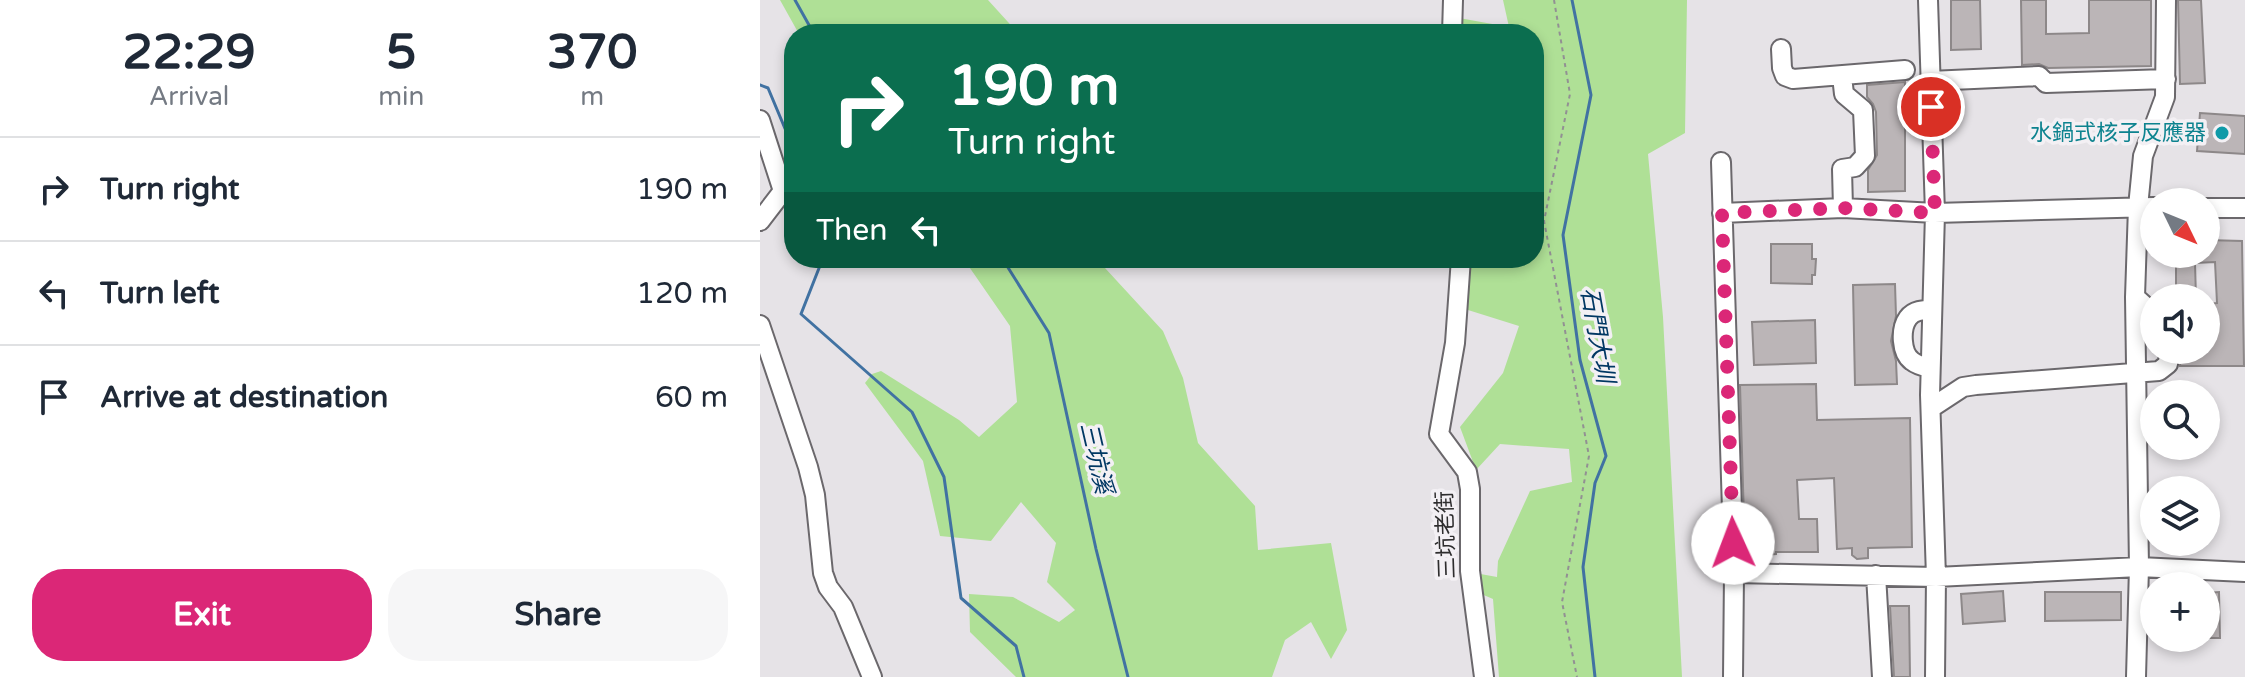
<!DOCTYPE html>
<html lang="en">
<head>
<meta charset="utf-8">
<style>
  :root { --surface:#fff; --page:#f6f6f7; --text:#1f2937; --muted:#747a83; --line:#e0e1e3; --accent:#db2777 }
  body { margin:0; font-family:"Varela Round","Noto Sans TC",sans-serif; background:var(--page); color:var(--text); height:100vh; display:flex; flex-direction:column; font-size:30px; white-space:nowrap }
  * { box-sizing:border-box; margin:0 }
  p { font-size:26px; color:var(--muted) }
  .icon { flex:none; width:44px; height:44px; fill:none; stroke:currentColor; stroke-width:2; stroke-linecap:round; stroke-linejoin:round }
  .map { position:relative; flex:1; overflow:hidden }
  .drawer { display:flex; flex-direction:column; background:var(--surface); width:760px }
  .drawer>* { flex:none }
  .guide { position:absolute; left:24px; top:24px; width:760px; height:244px; border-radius:32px; box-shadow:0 4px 12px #0003; background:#0b6e4f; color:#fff; overflow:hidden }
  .needle { width:52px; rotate:133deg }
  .fabs { position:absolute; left:1380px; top:188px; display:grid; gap:16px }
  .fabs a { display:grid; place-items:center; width:80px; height:80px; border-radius:50%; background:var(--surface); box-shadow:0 4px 12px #0003; font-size:40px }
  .pin { position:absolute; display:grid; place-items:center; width:68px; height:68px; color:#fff; margin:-34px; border:4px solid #fff; border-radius:50%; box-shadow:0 2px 8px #0007 }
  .me { position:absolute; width:88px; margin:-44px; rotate:358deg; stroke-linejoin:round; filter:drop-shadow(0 0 6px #0008) }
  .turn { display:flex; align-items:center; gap:28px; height:168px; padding:0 32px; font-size:36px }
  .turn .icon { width:104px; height:104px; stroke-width:2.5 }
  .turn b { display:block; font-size:56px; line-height:68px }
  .then { display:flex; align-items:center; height:76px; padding:0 32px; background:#0003; gap:16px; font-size:30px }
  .eta { display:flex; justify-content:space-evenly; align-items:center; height:136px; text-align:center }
  .eta b { font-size:48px; font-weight:700; line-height:56px }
  .button { display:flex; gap:16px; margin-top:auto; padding:16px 32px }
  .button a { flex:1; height:92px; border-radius:32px; background:var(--accent); color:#fff; font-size:32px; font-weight:700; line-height:92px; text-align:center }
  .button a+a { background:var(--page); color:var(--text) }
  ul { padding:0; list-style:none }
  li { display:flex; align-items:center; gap:24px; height:104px; padding:0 32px; border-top:2px solid var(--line) }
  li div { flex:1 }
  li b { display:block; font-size:30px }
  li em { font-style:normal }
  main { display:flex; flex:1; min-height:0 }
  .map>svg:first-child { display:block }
</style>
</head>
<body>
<main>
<section class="drawer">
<div class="eta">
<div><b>22:29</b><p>Arrival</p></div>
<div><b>5</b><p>min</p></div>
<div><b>370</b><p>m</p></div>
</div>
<ul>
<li><svg class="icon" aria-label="right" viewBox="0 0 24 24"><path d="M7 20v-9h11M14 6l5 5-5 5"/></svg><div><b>Turn right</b></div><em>190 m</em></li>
<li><svg class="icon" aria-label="left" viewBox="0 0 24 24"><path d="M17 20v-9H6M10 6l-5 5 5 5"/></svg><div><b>Turn left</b></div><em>120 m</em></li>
<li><svg class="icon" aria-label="arrive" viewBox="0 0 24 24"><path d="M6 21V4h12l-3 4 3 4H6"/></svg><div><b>Arrive at destination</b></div><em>60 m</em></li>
</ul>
<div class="button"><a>Exit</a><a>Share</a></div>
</section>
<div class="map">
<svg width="1485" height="677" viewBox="0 0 1485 677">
  <rect width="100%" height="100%" fill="#e6e3e7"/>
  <!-- green -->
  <path fill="#afe096" d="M20 0H228L259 34H39Z
    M743 0H927L925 133 888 154 903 317 922 677H739L733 599 719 593 715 573 737 577 738 561 770 491 812 482 809 449 740 444 716 470 700 427 743 373 759 326 708 310 709 258H774V34H699V18L749 27Z
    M203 258H339L345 268 403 331 423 378 438 443 495 506 498 550 571 543 587 630 571 659 551 622 525 640 512 677H256L210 632 209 594 253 597 299 622 315 610 287 582 296 543 261 502 231 541 180 536 163 461 105 383 112 374 121 371 199 420 219 437 257 402 250 326Z"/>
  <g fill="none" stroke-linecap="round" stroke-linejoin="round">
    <!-- stream -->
    <path stroke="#4172a2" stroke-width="3" d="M35 0 54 34
      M812 0 831 95 803 235 820 360 846 456 835 483 823 567 835 677
      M0 85 8 88 34 150
      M63 258 41 314 152 412 184 477 201 598 256 646 264 677
      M242 258 289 333 336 549 368 677"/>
  </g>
  <!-- building -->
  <path fill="#bbb5b7" stroke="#8d8889" stroke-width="2" d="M1191 0H1220L1221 49 1191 50Z
    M1261 0H1286V34L1329 33V0H1391V66L1288 68 1279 64 1262 65Z
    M1418 0H1441L1445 83 1420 84Z
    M1145 82V191L1108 192V170L1117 155 1116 112 1113 104 1107 97V85Z
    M1440 113 1485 116V154L1437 151Z
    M1446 240 1482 241 1484 366H1420L1421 350H1446V304L1457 303 1455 262 1435 263 1436 298H1416V254H1446Z
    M1011 244H1052V259H1056L1055 275H1052V284L1011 283Z
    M1135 284 1136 316 1131 341 1136 361 1137 384 1095 385 1093 285Z
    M1055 320 1056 363 994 365 992 322Z
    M1056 384 1057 420 1150 418 1152 547 1108 548V558L1097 559 1092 555V548L1077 549 1074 478 1037 480 1039 519H1057L1058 552H1016V554L1004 555V552L985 553 980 385Z
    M1243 591 1245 621 1203 624 1201 594Z
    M1285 592H1361V620L1285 621Z
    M1459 592 1460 638H1446V593Z
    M1130 606H1149L1150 677H1134Z"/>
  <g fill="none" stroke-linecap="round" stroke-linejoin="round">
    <defs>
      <path id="minor" d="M1168 0 1175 213 1170 395 1176 577 1175 677
        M692 34 693 0
        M1021 49 1022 68 1025 76 1033 79 1145 70
        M1082 76 1084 94 1103 110 1105 156 1095 167 1082 169 1083 208 1175 213 1394 207
        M1170 81 1279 76 1286 83 1406 79
        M0 120 23 191 0 221
        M961 162 974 573 973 677
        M1446 208H1485
        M962 213 1083 208
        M701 258 695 343 679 434 707 472 710 489V571L724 677
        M1375 297 1394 314
        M0 325 48 467 55 495 63 573 68 587 83 607 112 677
        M1170 368C1165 367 1157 365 1152 361 1141 353 1140 329 1148 318 1154 310 1163 310 1172 310
        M1171 408 1203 387 1216 385 1399 371 1408 364 1409 350
        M974 573 1176 577 1379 567 1485 572
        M1116 575 1122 677
        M1376 677 1379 567 1375 297 1378 207 1383 156 1405 97 1406 0"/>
    </defs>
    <!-- minor casing -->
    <use href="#minor" stroke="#6b686c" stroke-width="22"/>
    <!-- path -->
    <path stroke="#929093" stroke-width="2" stroke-dasharray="4 4" stroke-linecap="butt" d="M794 0 810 94 784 221 829 456 802 602 817 677"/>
    <!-- minor -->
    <use href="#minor" stroke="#fff" stroke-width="18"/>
  </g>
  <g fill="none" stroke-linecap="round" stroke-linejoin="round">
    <!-- route -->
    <path stroke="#db2777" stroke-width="14" stroke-dasharray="0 25.2" d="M973 543 962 213 1083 208 1175 213 1171 107"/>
  </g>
  <!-- markers -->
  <circle fill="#0f9aa8" stroke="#f3f0f4" stroke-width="3" cx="1462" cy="133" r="8"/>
  <g text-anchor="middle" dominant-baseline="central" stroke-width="7" stroke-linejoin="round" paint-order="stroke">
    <!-- culture labels -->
    <g font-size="22" fill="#0d838f" stroke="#f3f0f4" text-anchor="end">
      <text x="1446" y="133">水鍋式核子反應器</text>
    </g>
    <!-- street labels -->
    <g font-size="22" fill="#2e2d2e" stroke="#f3f0f4">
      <text transform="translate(686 535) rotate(-92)">三坑老街</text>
    </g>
    <!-- water labels -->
    <g font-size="24" font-style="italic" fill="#003763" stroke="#f3f0f4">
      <text transform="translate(837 335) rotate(80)">石門大圳</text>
      <text transform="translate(336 458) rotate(77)">三坑溪</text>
    </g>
  </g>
</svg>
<div class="fabs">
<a><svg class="needle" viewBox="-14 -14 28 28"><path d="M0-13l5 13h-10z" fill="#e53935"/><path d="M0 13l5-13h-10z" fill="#747a83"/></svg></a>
<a><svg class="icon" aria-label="sound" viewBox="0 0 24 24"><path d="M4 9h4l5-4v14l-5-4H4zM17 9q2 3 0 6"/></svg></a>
<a><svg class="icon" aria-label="search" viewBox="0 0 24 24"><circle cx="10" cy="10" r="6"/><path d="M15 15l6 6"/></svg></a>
<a><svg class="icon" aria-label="layers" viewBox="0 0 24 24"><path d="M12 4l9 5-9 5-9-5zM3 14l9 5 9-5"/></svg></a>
<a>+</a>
</div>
<div class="pin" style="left:1171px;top:107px;background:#d93025"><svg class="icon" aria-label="arrive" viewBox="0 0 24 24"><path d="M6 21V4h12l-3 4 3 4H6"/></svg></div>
<svg class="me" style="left:973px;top:543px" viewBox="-20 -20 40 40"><circle r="19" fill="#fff"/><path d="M0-13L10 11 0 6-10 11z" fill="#db2777"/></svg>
<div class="guide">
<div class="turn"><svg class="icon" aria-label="right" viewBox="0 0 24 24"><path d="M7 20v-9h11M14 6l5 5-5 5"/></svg><div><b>190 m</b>Turn right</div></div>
<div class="then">Then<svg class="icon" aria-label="left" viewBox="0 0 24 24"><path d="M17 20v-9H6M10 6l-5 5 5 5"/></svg></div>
</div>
</div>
</main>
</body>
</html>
